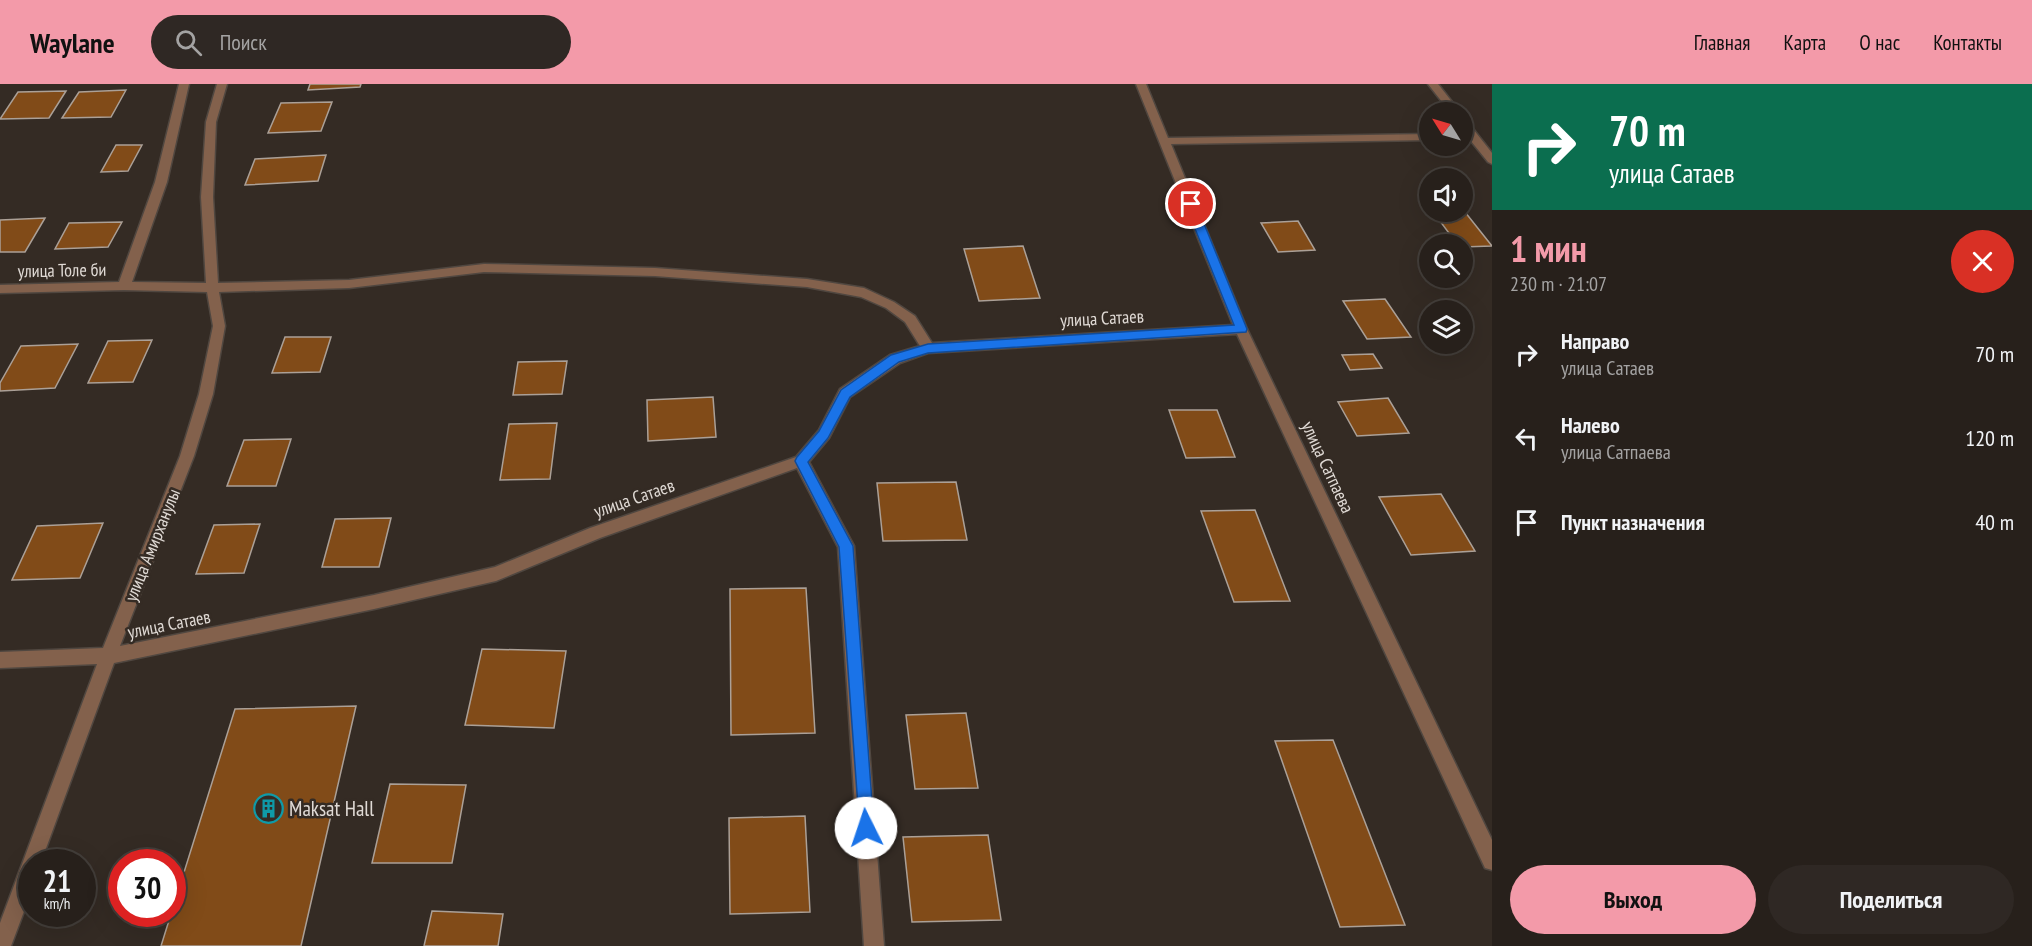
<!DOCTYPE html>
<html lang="ru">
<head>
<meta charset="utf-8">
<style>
  :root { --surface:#27201b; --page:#2f2824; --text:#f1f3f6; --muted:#a4a3a3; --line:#433e3a; --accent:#f39aa9 }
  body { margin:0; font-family:"PT Sans Narrow",sans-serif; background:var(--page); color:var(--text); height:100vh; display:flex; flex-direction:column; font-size:22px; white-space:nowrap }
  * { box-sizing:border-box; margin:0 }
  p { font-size:20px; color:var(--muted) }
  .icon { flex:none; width:33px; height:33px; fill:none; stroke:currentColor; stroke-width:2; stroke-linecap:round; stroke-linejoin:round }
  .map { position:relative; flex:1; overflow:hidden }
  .details { display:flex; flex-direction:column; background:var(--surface); width:540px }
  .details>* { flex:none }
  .hud { background:#0b6e4f; color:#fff; overflow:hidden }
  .needle { width:39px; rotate:307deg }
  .controls { position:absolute; left:1419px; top:18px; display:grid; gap:12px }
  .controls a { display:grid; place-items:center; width:54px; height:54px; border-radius:50%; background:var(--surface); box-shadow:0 6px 24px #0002,0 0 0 2px var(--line); font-size:30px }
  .speed { position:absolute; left:18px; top:765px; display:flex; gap:12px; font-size:30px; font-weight:700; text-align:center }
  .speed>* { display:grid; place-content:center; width:78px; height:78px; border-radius:50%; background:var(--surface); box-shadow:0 6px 24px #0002,0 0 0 2px var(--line); line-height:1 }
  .speed small { font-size:15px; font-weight:400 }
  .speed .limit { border:9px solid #d22; background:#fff; color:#111 }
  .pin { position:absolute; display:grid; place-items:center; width:51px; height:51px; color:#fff; margin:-26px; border:3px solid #fff; border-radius:50%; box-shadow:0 2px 6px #0007 }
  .me { position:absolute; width:66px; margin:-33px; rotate:356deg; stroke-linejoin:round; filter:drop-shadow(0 0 4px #0008) }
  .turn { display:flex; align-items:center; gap:21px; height:126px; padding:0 18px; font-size:27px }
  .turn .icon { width:78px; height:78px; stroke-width:2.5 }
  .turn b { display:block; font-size:42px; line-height:51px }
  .round { display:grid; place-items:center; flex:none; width:63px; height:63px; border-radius:32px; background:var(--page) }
  .summary { display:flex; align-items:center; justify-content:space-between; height:102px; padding:0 18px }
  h1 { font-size:36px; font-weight:700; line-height:45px; color:var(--accent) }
  .primary-button { display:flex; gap:12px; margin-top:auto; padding:12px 18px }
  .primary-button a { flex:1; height:69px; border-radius:36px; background:var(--accent); color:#111; font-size:24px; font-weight:700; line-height:69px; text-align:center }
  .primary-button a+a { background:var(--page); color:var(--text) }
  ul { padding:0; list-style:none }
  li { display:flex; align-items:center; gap:18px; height:84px; padding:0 18px }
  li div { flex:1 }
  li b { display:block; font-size:22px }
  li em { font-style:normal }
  header { display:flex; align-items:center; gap:36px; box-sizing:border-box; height:84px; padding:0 30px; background:var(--accent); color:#111 }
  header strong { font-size:28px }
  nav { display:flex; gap:33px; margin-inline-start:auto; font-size:21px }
  .search { width:420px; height:54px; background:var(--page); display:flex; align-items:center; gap:15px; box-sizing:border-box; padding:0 21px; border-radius:33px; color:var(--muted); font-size:22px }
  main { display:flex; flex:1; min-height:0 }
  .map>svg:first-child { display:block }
</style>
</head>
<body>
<header>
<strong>Waylane</strong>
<div class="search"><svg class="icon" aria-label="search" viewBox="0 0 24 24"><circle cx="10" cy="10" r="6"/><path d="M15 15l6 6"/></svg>Поиск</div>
<nav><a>Главная</a><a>Карта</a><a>О нас</a><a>Контакты</a></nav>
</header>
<main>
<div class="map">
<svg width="1492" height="862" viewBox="0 0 1492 862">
  <rect width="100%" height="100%" fill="#342b24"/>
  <!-- building -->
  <path fill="#814b18" stroke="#aba097" stroke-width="1.5" d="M310 0H361L360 3 308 6Z
    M126 6 111 33 62 34 79 8Z
    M66 7 49 34 0 35 18 8Z
    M332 18 321 47 268 49 281 19Z
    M116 61H142L128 87 101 88Z
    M326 71 318 97 245 101 255 75Z
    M1465 128 1492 162 1462 163V160H1457L1434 129Z
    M45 134 25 168H0V136Z
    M1298 137 1315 166 1278 168 1261 139Z
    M122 138 108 163 55 165 69 139Z
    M1023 162 1040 214 979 217 964 165Z
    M1385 215 1411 253 1367 255 1343 217Z
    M285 253H331L320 288 272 289Z
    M152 256 133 298 88 299 108 257Z
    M78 260 55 304 0 307V299L21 262Z
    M1373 270 1382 284 1350 286 1342 271Z
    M567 277 562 310 513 311 518 278Z
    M713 313 716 353 648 357 647 316Z
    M1388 314 1409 349 1357 352 1338 318Z
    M1169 326H1217L1235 373 1186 374Z
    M557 339 550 395 500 396 509 340Z
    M291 355 276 402H227L244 356Z
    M956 398 967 456 883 457 877 399Z
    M1441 410 1475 467 1411 471 1379 413Z
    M1255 426 1290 517 1234 518 1201 427Z
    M391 434 379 483H322L335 435Z
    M103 439 80 494 12 496 37 442Z
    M260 440 244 489 196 490 214 441Z
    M806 504 815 649 731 651 730 505Z
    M482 565 566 567 554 644 465 641Z
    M356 622 301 862H161L235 625Z
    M966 629 978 704 915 705 906 631Z
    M1333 656 1405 841 1340 843 1275 657Z
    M390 700 466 701 452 779H372Z
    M805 732 810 828 730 830 729 734Z
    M988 751 1001 836 912 838 903 753Z
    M432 827 503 830 498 862H424Z"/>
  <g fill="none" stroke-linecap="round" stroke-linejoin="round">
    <defs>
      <path id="minor" d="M179 0H189L167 98 132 198 206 199 201 113 206 38 217 0H227L216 38 213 113 218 199 349 196 484 180 655 184 807 195 864 204 894 218 915 232 932 259 1233 241 1136 0H1146L1168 54 1430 50V56L1171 60 1247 245 1492 756V786L1485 784 1237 250 928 269 900 279 850 313 829 354 809 378 854 462 884 862H864L838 463 797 384 600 454 496 497 374 525 114 579 41 778H32V806L11 862H0V839L97 580 0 584V568L103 564 180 372 199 310 213 242 207 208 124 206 0 209V201L119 198 155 98ZM484 188 655 192 807 203 861 213 886 224 905 238 920 262 890 271 840 305 819 346 796 373 590 444 495 483 374 511 120 562 194 372 213 310 225 242 219 208 349 204Z
        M1428 0H1438L1460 28H1450Z
        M1462 35 1466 36 1492 69V80L1488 78 1462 46Z"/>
    </defs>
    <!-- minor casing -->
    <use href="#minor" stroke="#504740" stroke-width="3"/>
    <!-- minor -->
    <use href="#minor" fill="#83614c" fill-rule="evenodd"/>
  </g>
  <!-- route -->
  <path fill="#1a73e8" stroke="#114b97" stroke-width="1.5" d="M1191 116 1196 120 1247 245 1246 248 928 269 899 278 850 313 828 354 808 378 853 462 874 744 871 750 866 753 860 750 839 463 795 377 797 373 819 347 841 306 891 271 928 260 1234 241 1185 120Z"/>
  <!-- icons -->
  <defs>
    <symbol id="building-ring" viewBox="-11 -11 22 22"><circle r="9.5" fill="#342b24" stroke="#0f9aa8" stroke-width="1.5"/><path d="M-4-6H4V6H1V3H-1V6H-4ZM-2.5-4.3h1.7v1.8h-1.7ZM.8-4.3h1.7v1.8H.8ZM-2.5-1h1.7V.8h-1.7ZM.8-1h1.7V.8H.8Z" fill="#0f9aa8"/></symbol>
  </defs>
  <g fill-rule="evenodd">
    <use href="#building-ring" x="252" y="708" width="33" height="33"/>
  </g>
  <g text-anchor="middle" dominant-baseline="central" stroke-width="5" stroke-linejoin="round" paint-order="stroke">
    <!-- street labels -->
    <g font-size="18" fill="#e0dad5" stroke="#342b24">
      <text transform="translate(62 186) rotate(-1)">улица Толе би</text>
      <text transform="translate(1102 234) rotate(-3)">улица Сатаев</text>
      <text transform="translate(1328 383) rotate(65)">улица Сатпаева</text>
      <text transform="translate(634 414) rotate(-19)">улица Сатаев</text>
      <text transform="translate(152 461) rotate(-68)">улица Амирханулы</text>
      <text transform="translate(169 540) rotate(-11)">улица Сатаев</text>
    </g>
    <!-- near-poi labels -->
    <g font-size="21" fill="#e0dad5" stroke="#342b24" text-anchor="start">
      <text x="289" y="724">Maksat Hall</text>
    </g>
  </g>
</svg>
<div class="controls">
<a><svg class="needle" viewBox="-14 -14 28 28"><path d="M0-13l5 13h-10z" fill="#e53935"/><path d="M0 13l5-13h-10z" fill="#a4a3a3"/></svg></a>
<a><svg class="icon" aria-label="sound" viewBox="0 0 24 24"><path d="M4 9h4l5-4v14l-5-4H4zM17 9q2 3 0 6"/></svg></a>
<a><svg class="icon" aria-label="search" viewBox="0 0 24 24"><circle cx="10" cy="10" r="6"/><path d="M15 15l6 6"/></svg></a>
<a><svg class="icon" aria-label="layers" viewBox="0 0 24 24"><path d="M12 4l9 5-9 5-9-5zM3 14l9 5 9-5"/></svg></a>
</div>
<div class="speed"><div>21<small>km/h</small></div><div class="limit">30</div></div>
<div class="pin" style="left:1191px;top:120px;background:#d93025"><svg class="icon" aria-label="arrive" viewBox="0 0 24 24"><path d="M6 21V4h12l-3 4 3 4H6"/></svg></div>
<svg class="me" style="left:866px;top:744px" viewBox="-20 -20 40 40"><circle r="19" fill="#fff"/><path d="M0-13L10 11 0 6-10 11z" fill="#1a73e8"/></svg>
</div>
<section class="details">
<div class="hud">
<div class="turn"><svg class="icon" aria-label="right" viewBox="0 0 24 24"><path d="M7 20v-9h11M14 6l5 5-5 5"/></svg><div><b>70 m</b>улица Сатаев</div></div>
</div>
<div class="summary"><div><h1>1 мин</h1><p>230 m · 21:07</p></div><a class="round" style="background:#d93025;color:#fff"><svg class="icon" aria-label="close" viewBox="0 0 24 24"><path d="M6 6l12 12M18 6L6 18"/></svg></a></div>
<ul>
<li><svg class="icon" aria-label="right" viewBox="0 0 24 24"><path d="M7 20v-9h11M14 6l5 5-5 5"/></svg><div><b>Направо</b><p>улица Сатаев</p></div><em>70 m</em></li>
<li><svg class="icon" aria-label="left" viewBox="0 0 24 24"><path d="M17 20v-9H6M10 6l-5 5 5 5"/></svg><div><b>Налево</b><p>улица Сатпаева</p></div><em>120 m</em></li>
<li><svg class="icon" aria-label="arrive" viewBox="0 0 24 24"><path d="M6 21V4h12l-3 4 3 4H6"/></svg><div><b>Пункт назначения</b></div><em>40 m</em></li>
</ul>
<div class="primary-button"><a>Выход</a><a>Поделиться</a></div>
</section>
</main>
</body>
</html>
